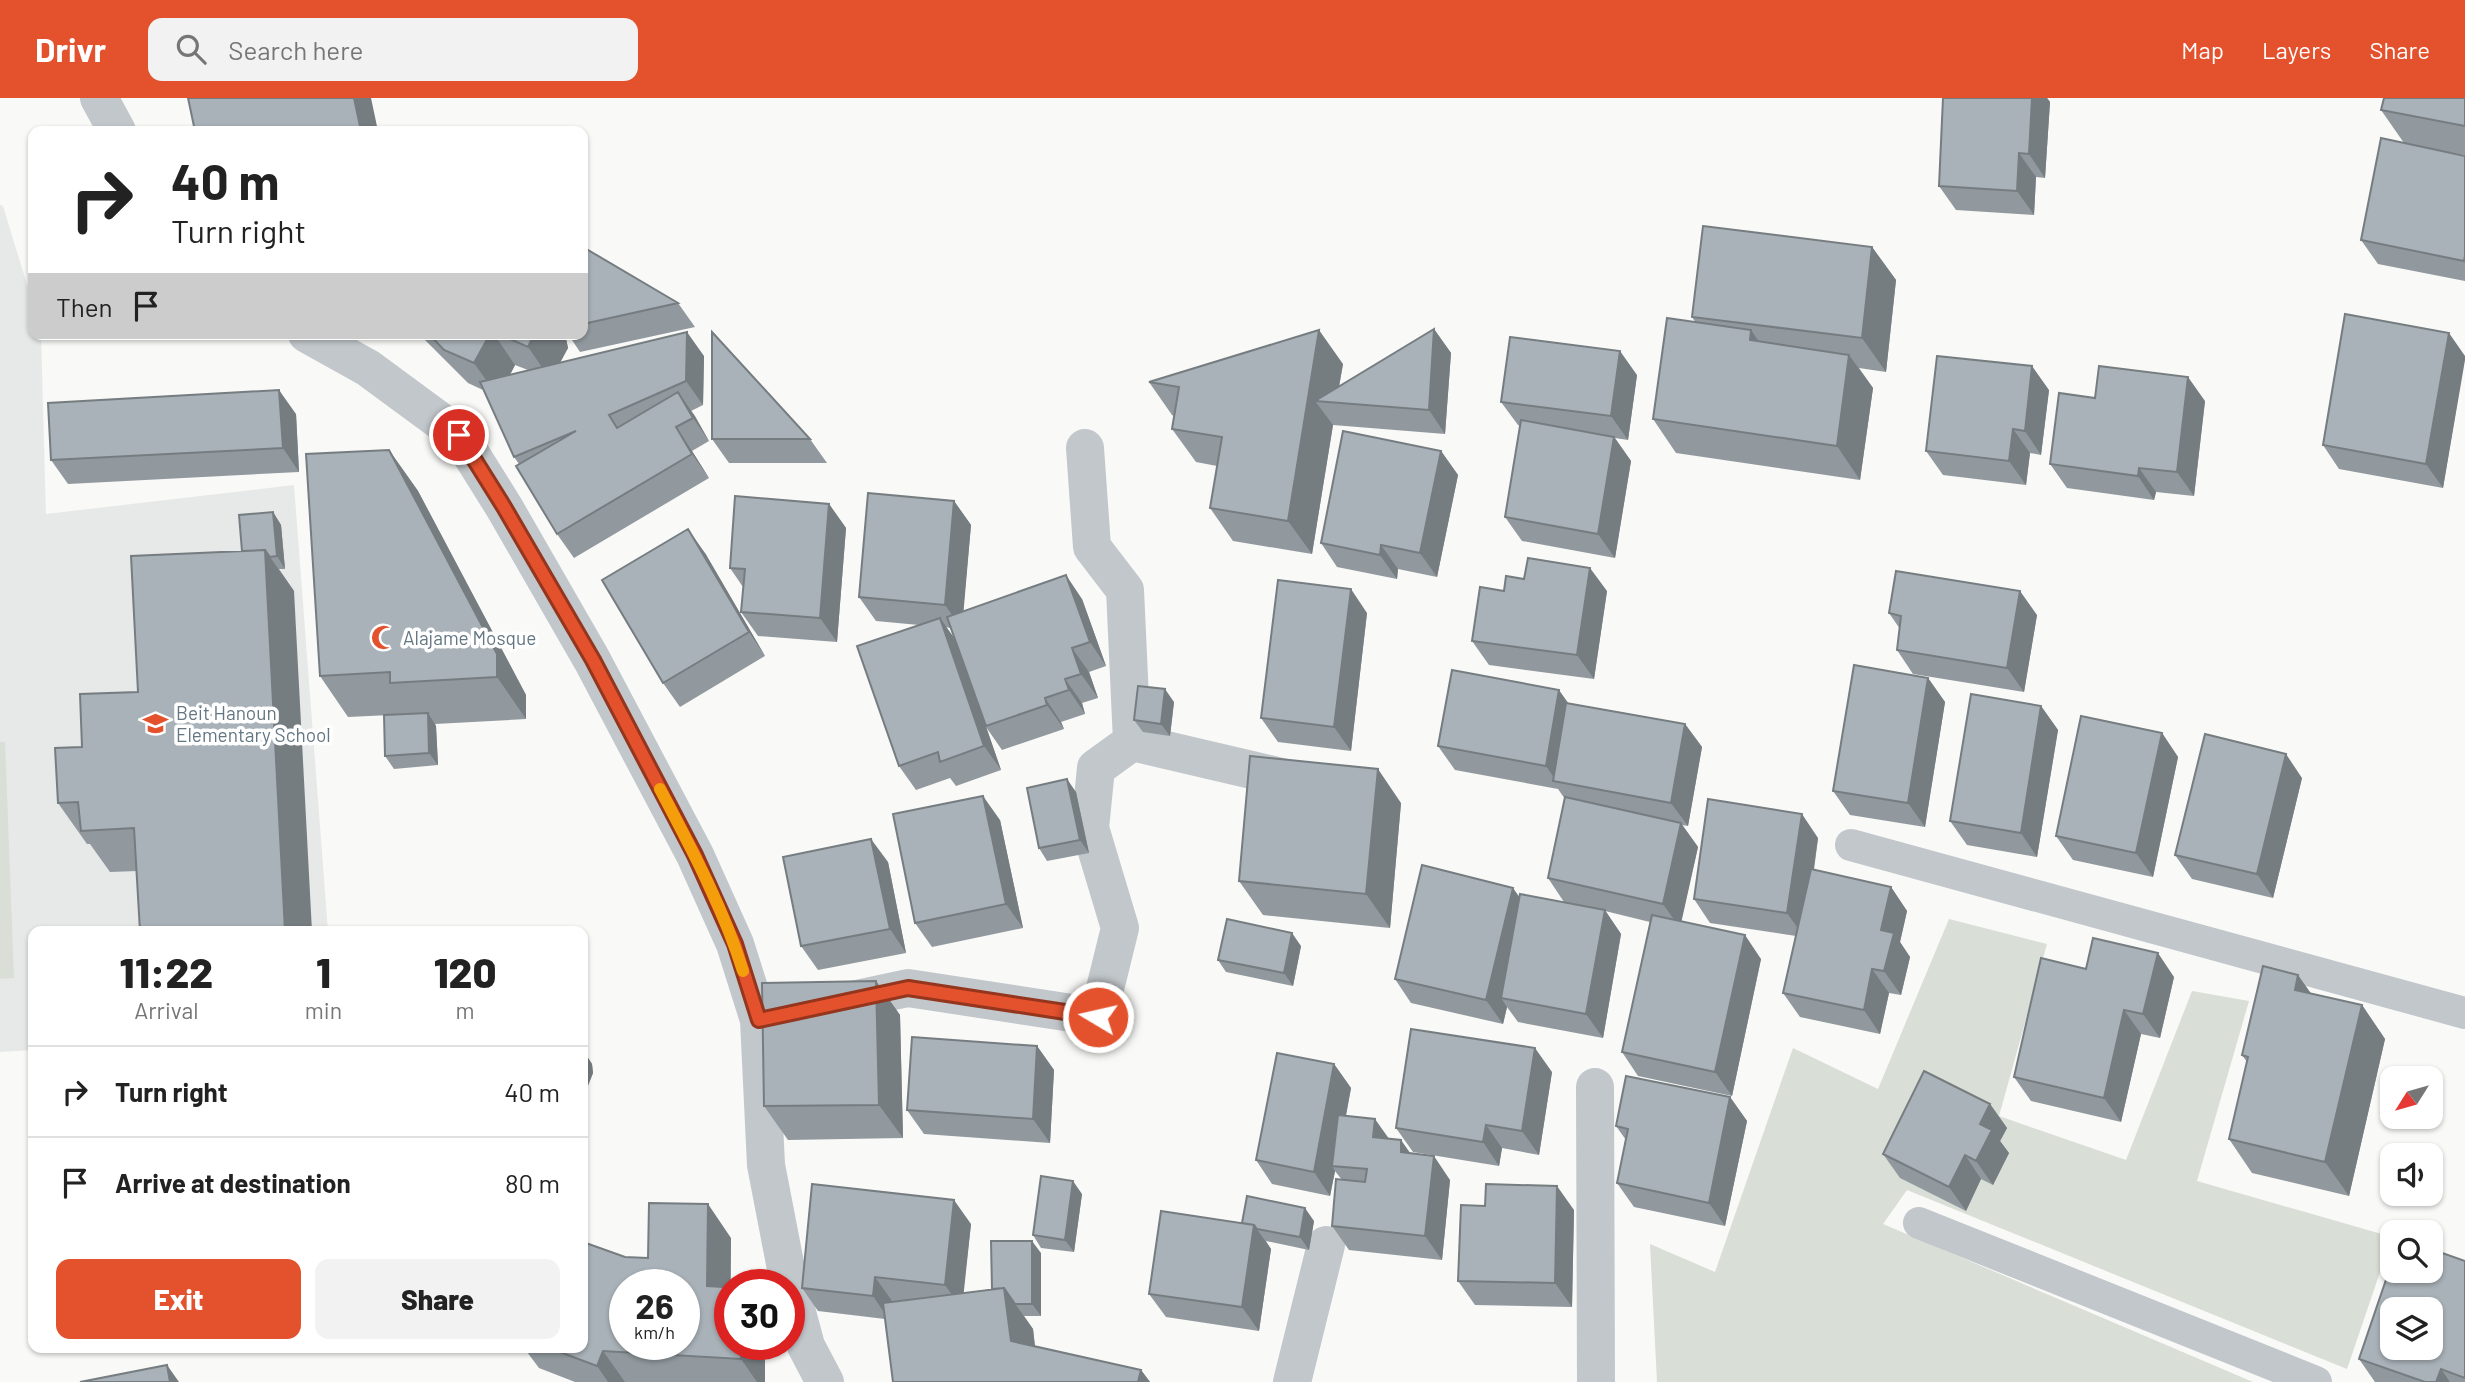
<!DOCTYPE html>
<html lang="en">
<head>
<meta charset="utf-8">
<style>
  :root { --surface:#fff; --page:#f2f2f2; --text:#222; --muted:#767676; --line:#e0e0e0; --accent:#e3512d }
  body { margin:0; font-family:Barlow,sans-serif; background:var(--page); color:var(--text); height:100vh; display:flex; flex-direction:column; font-size:26px; white-space:nowrap }
  * { box-sizing:border-box; margin:0 }
  p { font-size:23px; color:var(--muted) }
  .icon { flex:none; width:38px; height:38px; fill:none; stroke:currentColor; stroke-width:2; stroke-linecap:round; stroke-linejoin:round }
  .map { position:relative; flex:1; overflow:hidden }
  .details { position:absolute; left:28px; top:828px; width:560px; height:427px; display:flex; flex-direction:column; background:var(--surface); border-radius:14px; box-shadow:0 2px 5px #0004 }
  .details>* { flex:none }
  .top-card { position:absolute; left:28px; top:28px; width:560px; height:214px; border-radius:14px; box-shadow:0 2px 5px #0004; background:#fff; color:var(--text); overflow:hidden }
  .needle { width:46px; rotate:233deg }
  .buttons { position:absolute; left:2380px; top:968px; display:grid; gap:14px }
  .buttons a { display:grid; place-items:center; width:63px; height:63px; border-radius:14px; background:var(--surface); box-shadow:0 2px 5px #0004; font-size:35px }
  .speed { position:absolute; left:609px; top:1171px; display:flex; gap:14px; font-size:35px; font-weight:700; text-align:center }
  .speed>* { display:grid; place-content:center; width:91px; height:91px; border-radius:50%; background:var(--surface); box-shadow:0 2px 5px #0004; line-height:1 }
  .speed small { font-size:18px; font-weight:400 }
  .speed .limit { border:10px solid #d22; background:#fff; color:#111 }
  .pin { position:absolute; display:grid; place-items:center; width:60px; height:60px; color:#fff; margin:-30px; border:4px solid #fff; border-radius:50%; box-shadow:0 2px 7px #0007 }
  .me { position:absolute; width:77px; margin:-38px; rotate:279deg; stroke-linejoin:round; filter:drop-shadow(0 0 5px #0008) }
  .turn { display:flex; align-items:center; gap:24px; height:147px; padding:0 28px; font-size:32px }
  .turn .icon { width:91px; height:91px; stroke-width:2.5 }
  .turn b { display:block; font-size:49px; line-height:60px }
  .then { display:flex; align-items:center; height:66px; padding:0 28px; background:#0003; gap:14px; font-size:26px }
  .eta { display:flex; justify-content:space-evenly; align-items:center; height:119px; text-align:center }
  .eta b { font-size:42px; font-weight:800; line-height:49px }
  .cta { display:flex; gap:14px; margin-top:auto; padding:14px 28px }
  .cta a { flex:1; height:80px; border-radius:14px; background:var(--accent); color:#fff; font-size:28px; font-weight:800; line-height:80px; text-align:center }
  .cta a+a { background:var(--page); color:var(--text) }
  ul { padding:0; list-style:none }
  li { display:flex; align-items:center; gap:21px; height:91px; padding:0 28px; border-top:2px solid var(--line) }
  li div { flex:1 }
  li b { display:block; font-size:26px }
  li em { font-style:normal }
  header { display:flex; align-items:center; gap:42px; box-sizing:border-box; height:98px; padding:0 35px; background:var(--accent); color:#fff }
  header strong { font-size:33px }
  nav { display:flex; gap:38px; margin-inline-start:auto; font-size:24px }
  .search { width:490px; height:63px; background:var(--page); display:flex; align-items:center; gap:18px; box-sizing:border-box; padding:0 24px; border-radius:14px; color:var(--muted); font-size:26px }
  .map>svg:first-child { display:block }
</style>
</head>
<body>
<header>
<strong>Drivr</strong>
<div class="search"><svg class="icon" aria-label="search" viewBox="0 0 24 24"><circle cx="10" cy="10" r="6"/><path d="M15 15l6 6"/></svg>Search here</div>
<nav><a>Map</a><a>Layers</a><a>Share</a></nav>
</header>
<div class="map">
<svg width="2465" height="1284" viewBox="0 0 2465 1284">
  <rect width="100%" height="100%" fill="#f9f9f7"/>
  <!-- built -->
  <path fill="#e7e8e8" d="M0 107 3 108 33 206V236H41L46 416 294 387 328 833H33V952L0 954Z"/>
  <!-- green -->
  <path fill="#d9ded6" d="M0 644H5L14 880 0 881Z
    M1949 821 2047 846 1999 1018 2126 1062 2192 893 2249 903 2197 1083 2392 1139 2347 1271 1907 1092 1883 1126 2253 1284H1657L1650 1146 1715 1174 1793 950 1878 991Z"/>
  <g fill="none" stroke-linecap="round" stroke-linejoin="round">
    <!-- service -->
    <path stroke="#c2c7cb" stroke-width="32" d="M1851 747 2465 915
      M1919 1125 2316 1284"/>
    <!-- minor -->
    <path stroke="#c2c7cb" stroke-width="38" d="M99 0 117 33
      M307 236 368 270 459 337 504 409 592 562 695 757 735 846 759 922 766 1067 788 1181 806 1248 825 1284
      M1085 350 1092 449 1125 492 1132 644
      M833 906 908 890 1098 919 1120 830 1090 730 1096 670 1132 644 1299 683
      M1595 989 1596 1284
      M1292 1284 1326 1147"/>
  </g>
  <!-- wall -->
  <path fill="#91999e" fill-rule="evenodd" d="M1943 0H2047L2050 4 2045 80 2036 79 2034 117 1956 112 1939 88Z
    M2465 0V57L2431 51 2465 58V183L2378 166 2361 142 2404 45 2381 12Z
    M583 149 678 205 695 229 580 254 568 236H583Z
    M1872 149 1896 182 1886 274 1859 270 1873 290 1860 382 1676 355 1653 321 1696 225 1692 219Z
    M1434 231 1451 255 1445 336 1333 327 1312 456 1233 443 1210 410 1217 368 1196 364 1172 331 1174 318 1172 317 1149 284 1343 266 1339 289Z
    M419 236H565L568 250 560 264 704 258 703 307 691 313 709 343 692 353 709 380 574 460 557 436 519 366 514 359 483 292 468 285ZM515 267 528 272 510 277Z
    M2465 258 2443 390 2339 371 2323 347Z
    M1637 277 1628 342 1615 340 1631 363 1615 460 1522 443 1505 419 1521 328 1518 327 1501 304Z
    M2049 292 2041 357 2030 355 2026 387 1943 377 1926 353Z
    M2095 300 2205 303 2194 398 2156 394 2154 402 2067 390 2050 366Z
    M296 316 299 374 68 386 51 362Z
    M712 341H810L827 365H729Z
    M389 352 418 393 526 597V621L435 626 436 628 438 667 394 671 385 658 411 616 348 619 320 578Z
    M1441 353 1458 377 1437 479 1398 471 1397 481 1337 469 1321 445Z
    M954 403 971 427 963 513 1082 501 1106 568 1089 574 1098 600 1082 605 1085 616 1061 624 1064 631 1002 652 986 629 1001 672 956 688 950 680 916 692 899 668 919 527 876 523 859 499ZM946 529 950 530 954 540Z
    M829 406 846 430 837 544 758 538 741 514 743 489 730 470Z
    M273 414 281 427 285 471H279L294 493 137 773 110 774 90 746H87L58 705 82 649 138 594 242 453Z
    M705 455 765 558 680 609 663 585Z
    M1504 493H1607L1594 581 1489 567 1472 543Z
    M1367 515 1351 653 1278 644 1261 620Z
    M1889 515 2037 517 2024 594 1913 576 1897 552 1900 531Z
    M1928 580 1945 604 1925 729 1850 717 1833 693Z
    M1174 604 1170 638 1143 634 1134 622Z
    M1569 606 1685 626 1702 649 1688 728 1682 727 1698 749 1681 823 1761 861 1732 998 1638 978 1622 954 1650 824 1605 813 1621 836 1603 940 1518 924 1507 909 1503 926 1411 905 1395 881 1520 799 1589 809 1564 804 1548 780 1565 701 1558 691 1455 672 1438 648Z
    M2041 608 2058 632 2037 759 1967 747 1950 723Z
    M2162 635 2178 659 2153 779 2073 762 2056 738Z
    M2302 680 2273 800 2192 781 2175 757Z
    M1076 694 1089 755 1047 763 1039 750Z
    M1401 705 1390 830 1263 817 1239 783Z
    M1000 722 1023 830 932 849 915 825Z
    M1818 740 1814 772 1891 789 1907 813 1900 844 1910 859 1901 897 1889 895 1880 936 1800 919 1783 895 1796 838 1710 825 1694 801Z
    M888 764 906 855 818 872 801 848Z
    M1301 848 1293 888 1226 874 1218 862Z
    M2086 871 2174 879 2160 940 2141 936 2121 1024 2031 1003 2014 979Z
    M876 883 900 917 903 1040 788 1042 764 1008Z
    M2311 895 2362 907 2385 941 2349 1098 2252 1075 2229 1041 2247 964 2242 957Z
    M1037 948 1054 972 1050 1045 924 1036 907 1012Z
    M583 952 592 966 593 975 587 990 583 994Z
    M1334 966 1351 990 1346 1018 1389 1041 1450 1082 1442 1162 1349 1152 1332 1128 1342 1082 1335 1073 1330 1098 1272 1086 1256 1062Z
    M1552 974 1539 1057 1502 1050 1499 1068 1413 1054 1396 1030Z
    M1730 999 1747 1023 1725 1128 1634 1109 1617 1085 1626 1042 1616 1028Z
    M1990 1006 2007 1030 2000 1043 2009 1055 1993 1087 1981 1081 1966 1113 1900 1080 1883 1056Z
    M1082 1096 1074 1154 1041 1150 1033 1137Z
    M1485 1108 1574 1112 1572 1209 1475 1207 1458 1183Z
    M1314 1123 1309 1152 1266 1143 1271 1151 1259 1233 1166 1219 1149 1196 1242 1125Z
    M971 1126 963 1195 992 1191 1041 1155V1218H1024L1033 1231 1035 1249 1141 1272 1150 1284H893L885 1221 818 1213 802 1190Z
    M731 1140 730 1246 765 1262V1284H575L539 1270 524 1250H583L625 1159 648 1160Z
    M2465 1163V1284H2375L2359 1261Z"/>
  <!-- shaded-wall -->
  <path fill="#767d81" d="M354 0H371L378 33H361Z
    M2032 0H2047L2050 4 2045 80 2029 56Z
    M2019 55 2036 79 2034 117 2017 93Z
    M1872 149 1896 182 1886 274 1862 240Z
    M1434 231 1451 255 1445 336 1429 312Z
    M1319 232 1343 266 1336 305 1315 303 1333 327 1312 456 1288 423Z
    M1751 232 1774 266 1750 242Z
    M687 234 704 258 703 307 686 283Z
    M2449 235 2465 258V262L2443 390 2426 366Z
    M490 236H494L515 267 498 299 474 265Z
    M534 236H565L568 250 551 282 528 249Z
    M1620 253 1637 277 1628 342 1611 318Z
    M1849 257 1873 290 1860 382 1837 348Z
    M2032 268 2049 292 2041 357 2025 333Z
    M2188 279 2205 303 2194 398 2177 374Z
    M279 292 296 316 299 374 283 350Z
    M678 294 695 318 709 343 693 320Z
    M676 329 692 353 709 380 692 356Z
    M2013 331 2030 355 2026 387 2009 363Z
    M1614 339 1631 363 1615 460 1598 436Z
    M389 352 418 393 526 597V621L497 579Z
    M1441 353 1458 377 1437 479 1420 455Z
    M2139 370 2156 394 2154 402 2138 378Z
    M954 403 971 427 962 531 945 507Z
    M829 406 846 430 837 544 820 520Z
    M273 414 281 427 285 471 277 458Z
    M688 431 705 455 765 558 749 534Z
    M1381 447 1398 471 1397 481 1380 457Z
    M265 452 294 493 312 833H285Z
    M1590 470 1607 493 1594 581 1577 557Z
    M1066 477 1082 501 1106 568 1090 544Z
    M1351 491 1367 515 1351 653 1334 629Z
    M2020 493 2037 517 2024 594 2007 570Z
    M940 520 957 544 1001 672 984 648Z
    M1072 550 1089 574 1098 600 1081 576Z
    M1928 580 1945 604 1925 729 1908 705Z
    M1065 581 1082 605 1085 616 1069 592Z
    M1165 591 1174 604 1170 638 1161 626Z
    M1559 592 1576 616 1557 684 1546 668Z
    M1045 600 1061 624 1064 631 1047 607Z
    M2041 608 2058 632 2037 759 2021 735Z
    M428 615 436 628 438 667 429 655Z
    M1685 626 1702 649 1688 728 1671 705Z
    M2162 635 2178 659 2153 779 2136 755Z
    M2286 656 2302 680 2273 800 2257 776Z
    M1378 671 1401 705 1390 830 1366 796Z
    M1067 681 1076 694 1089 755 1080 742Z
    M983 698 1000 722 1023 830 1006 806Z
    M1802 716 1818 740 1804 839 1787 815Z
    M1681 725 1698 749 1680 830 1663 806Z
    M871 741 888 764 906 855 890 831Z
    M1891 789 1907 813 1900 844 1910 859 1901 897 1884 873 1881 832Z
    M1513 790 1530 814 1501 900 1507 909 1503 926 1486 902Z
    M1605 812 1621 836 1603 940 1586 916Z
    M1292 835 1301 848 1293 888 1284 875Z
    M1745 837 1761 861 1732 998 1715 974Z
    M2158 855 2174 879 2160 940 2143 916Z
    M1872 871 1889 895 1880 936 1864 912Z
    M2298 877 2322 911 2295 892Z
    M876 883 900 917 903 1040 879 1007Z
    M2362 907 2385 941 2349 1098 2325 1064Z
    M2124 912 2141 936 2121 1024 2104 1000Z
    M1037 948 1054 972 1050 1045 1033 1021Z
    M1535 950 1552 974 1539 1057 1522 1033Z
    M583 952 592 966 593 975 587 990 583 984Z
    M1334 966 1351 990 1336 1069 1332 1068 1335 1073 1330 1098 1314 1074Z
    M1730 999 1747 1023 1725 1128 1709 1105Z
    M1990 1006 2007 1030 2000 1043 2009 1055 1993 1087 1976 1063 1980 1026Z
    M1375 1021 1392 1045 1373 1039Z
    M1486 1027 1502 1050 1499 1068 1483 1044Z
    M1401 1042 1418 1066 1401 1054Z
    M1965 1057 1981 1081 1966 1113 1949 1089Z
    M1434 1058 1450 1082 1442 1162 1425 1138Z
    M1073 1083 1082 1096 1074 1154 1065 1142Z
    M1557 1088 1574 1112 1572 1209 1555 1185Z
    M954 1102 971 1126 962 1211 945 1187Z
    M708 1106 731 1140 730 1236 724 1228 707 1188Z
    M1305 1110 1314 1123 1309 1152 1300 1139Z
    M1254 1127 1271 1151 1259 1233 1242 1209Z
    M1032 1143 1041 1155V1218L1032 1206Z
    M875 1179 892 1203 889 1222 873 1198Z
    M1004 1190 1033 1231 1039 1284 1011 1243Z
    M737 1246H754L765 1262V1284H757L741 1261Z
    M603 1253 625 1284H608L597 1268Z
    M167 1267 179 1284H170Z
    M2441 1271 2450 1284H2436Z
    M1141 1272 1150 1284H1138Z"/>
  <!-- building -->
  <path fill="#a9b2b8" stroke="#767d81" stroke-width="2" fill-rule="evenodd" d="M188 0H354L361 33H195Z
    M1943 0H2032L2029 56 2019 55 2017 93 1939 88Z
    M2384 0H2465V28L2381 12Z
    M2381 40 2465 58V158L2464 163 2361 142Z
    M1703 128 1872 149 1862 240 1692 219Z
    M583 149 678 205 583 226Z
    M2345 216 2449 235 2426 366 2323 347Z
    M1667 220 1751 232 1750 242 1849 257 1837 348 1653 321Z
    M1434 231 1429 312 1315 303Z
    M1319 232 1288 423 1210 410 1222 339 1172 331 1179 289 1149 284Z
    M687 234 686 283 609 317 617 330 678 294 693 320 676 329 692 356 557 436 516 368 576 333 514 359 480 284Z
    M712 234 810 341H712Z
    M429 236H490L474 265 444 252Z
    M499 236H534L528 249Z
    M1510 239 1620 253 1611 318 1501 304Z
    M1937 258 2032 268 2025 333 2013 331 2009 363 1926 353Z
    M2099 268 2188 279 2177 374 2139 370 2138 378 2050 366 2059 295 2095 300Z
    M279 292 283 350 51 362 48 305Z
    M1521 322 1614 339 1598 436 1505 419Z
    M1343 333 1441 353 1420 455 1381 447 1380 457 1321 445Z
    M389 352 497 556V579L390 585V574L320 578 306 356Z
    M868 395 954 403 945 507 859 499Z
    M735 398 829 406 820 520 741 514 745 471 730 470Z
    M273 414 277 458 270 459 265 452 242 453 239 417Z
    M688 431 749 534 663 585 602 482Z
    M265 452 285 833H140L134 730 81 733 78 704 58 705 55 650 82 649 80 596 138 594 131 458Z
    M1528 460 1590 470 1577 557 1472 543 1480 489 1504 493 1506 478 1524 481Z
    M1896 473 2020 493 2007 570 1897 552 1901 518 1889 515Z
    M1066 477 1090 544 1072 550 1081 576 1065 581 1069 592 1045 600 1047 607 986 628 947 519Z
    M1278 482 1351 491 1334 629 1261 620Z
    M940 520 984 648 940 664 938 654 899 668 857 548Z
    M1854 567 1928 580 1908 705 1833 693Z
    M1452 572 1559 592 1546 668 1438 648Z
    M1138 588 1165 591 1161 626 1134 622Z
    M1971 596 2041 608 2021 735 1950 723Z
    M1566 605 1685 626 1671 705 1553 683Z
    M428 615 429 655 385 658 384 617Z
    M2081 618 2162 635 2136 755 2056 738Z
    M2205 636 2286 656 2257 776 2175 757Z
    M1250 658 1378 671 1366 796 1239 783Z
    M1067 681 1080 742 1039 750 1027 690Z
    M983 698 1006 806 915 825 893 716Z
    M1565 699 1681 725 1663 806 1548 780Z
    M1708 701 1802 716 1787 815 1694 801Z
    M871 741 890 831 801 848 783 759Z
    M1422 767 1513 790 1486 902 1395 881Z
    M1811 771 1891 789 1881 832 1894 835 1884 873 1872 871 1864 912 1783 895Z
    M1520 796 1605 812 1586 916 1501 900Z
    M1652 817 1745 837 1715 974 1622 954Z
    M1227 821 1292 835 1284 875 1218 862Z
    M2093 840 2158 855 2143 916 2124 912 2104 1000 2014 979 2041 860 2086 871Z
    M2263 868 2298 877 2295 892 2362 907 2325 1064 2229 1041 2248 959 2242 957Z
    M876 883 879 1007 764 1008 762 885Z
    M1411 931 1535 950 1522 1033 1486 1027 1483 1044 1396 1030Z
    M912 939 1037 948 1033 1021 907 1012Z
    M1277 955 1334 966 1314 1074 1256 1062Z
    M1924 973 1990 1006 1980 1026 1992 1032 1976 1063 1965 1057 1949 1089 1883 1056Z
    M1626 978 1730 999 1709 1105 1617 1085 1628 1031 1616 1028Z
    M1338 1017 1375 1021 1373 1039 1401 1042V1054L1434 1058 1425 1138 1332 1128 1336 1081 1365 1084 1367 1071 1332 1068Z
    M1041 1078 1073 1083 1065 1142 1033 1137Z
    M812 1086 954 1102 945 1187 875 1179 873 1198 802 1190Z
    M1486 1086 1557 1088 1555 1185 1458 1183 1461 1107 1485 1108Z
    M1247 1098 1305 1110 1300 1139 1257 1131 1254 1127 1242 1125Z
    M649 1105 708 1106 707 1188 724 1189V1228H730V1246H741V1261L603 1253 597 1268 549 1250H583V1144L625 1159 648 1160ZM625 1186H684V1246H625Z
    M1161 1113 1254 1127 1242 1209 1149 1196Z
    M991 1143H1032V1206H1015L1004 1190 992 1191Z
    M2431 1151 2465 1163V1280L2441 1271 2436 1284H2425L2359 1261 2392 1164V1172H2431ZM2392 1211H2431V1250H2392Z
    M1004 1190 1011 1243 1141 1272 1138 1284H893L883 1205Z
    M167 1267 170 1284H80Z"/>
  <g fill="none" stroke-linecap="round" stroke-linejoin="round">
    <defs>
      <path id="route" d="M459 337 504 409 593 562 695 757 735 846 759 922 908 890 1098 919"/>
    </defs>
    <!-- route casing -->
    <use href="#route" stroke="#94351d" stroke-width="18"/>
    <!-- route -->
    <use href="#route" stroke="#e3512d" stroke-width="12"/>
    <!-- slow -->
    <path stroke="#f59e0b" stroke-width="12" d="M660 691C691 750 723 809 743 873"/>
  </g>
  <!-- icons -->
  <defs>
    <symbol id="mosque-bare" viewBox="-9 -9 18 18"><path d="M3.5-4.9A6 6 0 1 0 3.5 4.9A5 5 0 1 1 3.5-4.9Z" fill="#e3512d" stroke="#fff" stroke-width="2.5" paint-order="stroke"/></symbol>
    <symbol id="school-bare" viewBox="-9 -9 18 18"><path d="M0-5L7-2L0 1L-7-2ZM-4 1L0 2.5L4 1V4Q0 6-4 4Z" fill="#e3512d" stroke="#fff" stroke-width="2.5" paint-order="stroke"/></symbol>
  </defs>
  <g fill-rule="evenodd">
    <use href="#mosque-bare" x="366" y="522" width="35" height="35"/>
    <use href="#school-bare" x="138" y="608" width="35" height="35"/>
  </g>
  <g text-anchor="middle" dominant-baseline="central" stroke-width="7" stroke-linejoin="round" paint-order="stroke">
    <!-- poi labels -->
    <g font-size="19" fill="#647682" stroke="#fff" text-anchor="start">
      <text x="403" y="539">Alajame Mosque</text>
      <text x="176" y="614">Beit Hanoun<tspan x="176" dy="22">Elementary School</tspan></text>
    </g>
  </g>
</svg>
<div class="buttons">
<a><svg class="needle" viewBox="-14 -14 28 28"><path d="M0-13l5 13h-10z" fill="#e53935"/><path d="M0 13l5-13h-10z" fill="#767676"/></svg></a>
<a><svg class="icon" aria-label="sound" viewBox="0 0 24 24"><path d="M4 9h4l5-4v14l-5-4H4zM17 9q2 3 0 6"/></svg></a>
<a><svg class="icon" aria-label="search" viewBox="0 0 24 24"><circle cx="10" cy="10" r="6"/><path d="M15 15l6 6"/></svg></a>
<a><svg class="icon" aria-label="layers" viewBox="0 0 24 24"><path d="M12 4l9 5-9 5-9-5zM3 14l9 5 9-5"/></svg></a>
</div>
<div class="speed"><div>26<small>km/h</small></div><div class="limit">30</div></div>
<div class="pin" style="left:459px;top:337px;background:#d93025"><svg class="icon" aria-label="arrive" viewBox="0 0 24 24"><path d="M6 21V4h12l-3 4 3 4H6"/></svg></div>
<svg class="me" style="left:1098px;top:919px" viewBox="-20 -20 40 40"><circle r="17" fill="#e3512d" stroke="#fff" stroke-width="3"/><path d="M0-11L8 9 0 5-8 9z" fill="#fff"/></svg>
<div class="top-card">
<div class="turn"><svg class="icon" aria-label="right" viewBox="0 0 24 24"><path d="M7 20v-9h11M14 6l5 5-5 5"/></svg><div><b>40 m</b>Turn right</div></div>
<div class="then">Then<svg class="icon" aria-label="arrive" viewBox="0 0 24 24"><path d="M6 21V4h12l-3 4 3 4H6"/></svg></div>
</div>
<section class="details">
<div class="eta">
<div><b>11:22</b><p>Arrival</p></div>
<div><b>1</b><p>min</p></div>
<div><b>120</b><p>m</p></div>
</div>
<ul>
<li><svg class="icon" aria-label="right" viewBox="0 0 24 24"><path d="M7 20v-9h11M14 6l5 5-5 5"/></svg><div><b>Turn right</b></div><em>40 m</em></li>
<li><svg class="icon" aria-label="arrive" viewBox="0 0 24 24"><path d="M6 21V4h12l-3 4 3 4H6"/></svg><div><b>Arrive at destination</b></div><em>80 m</em></li>
</ul>
<div class="cta"><a>Exit</a><a>Share</a></div>
</section>
</div>
</body>
</html>
